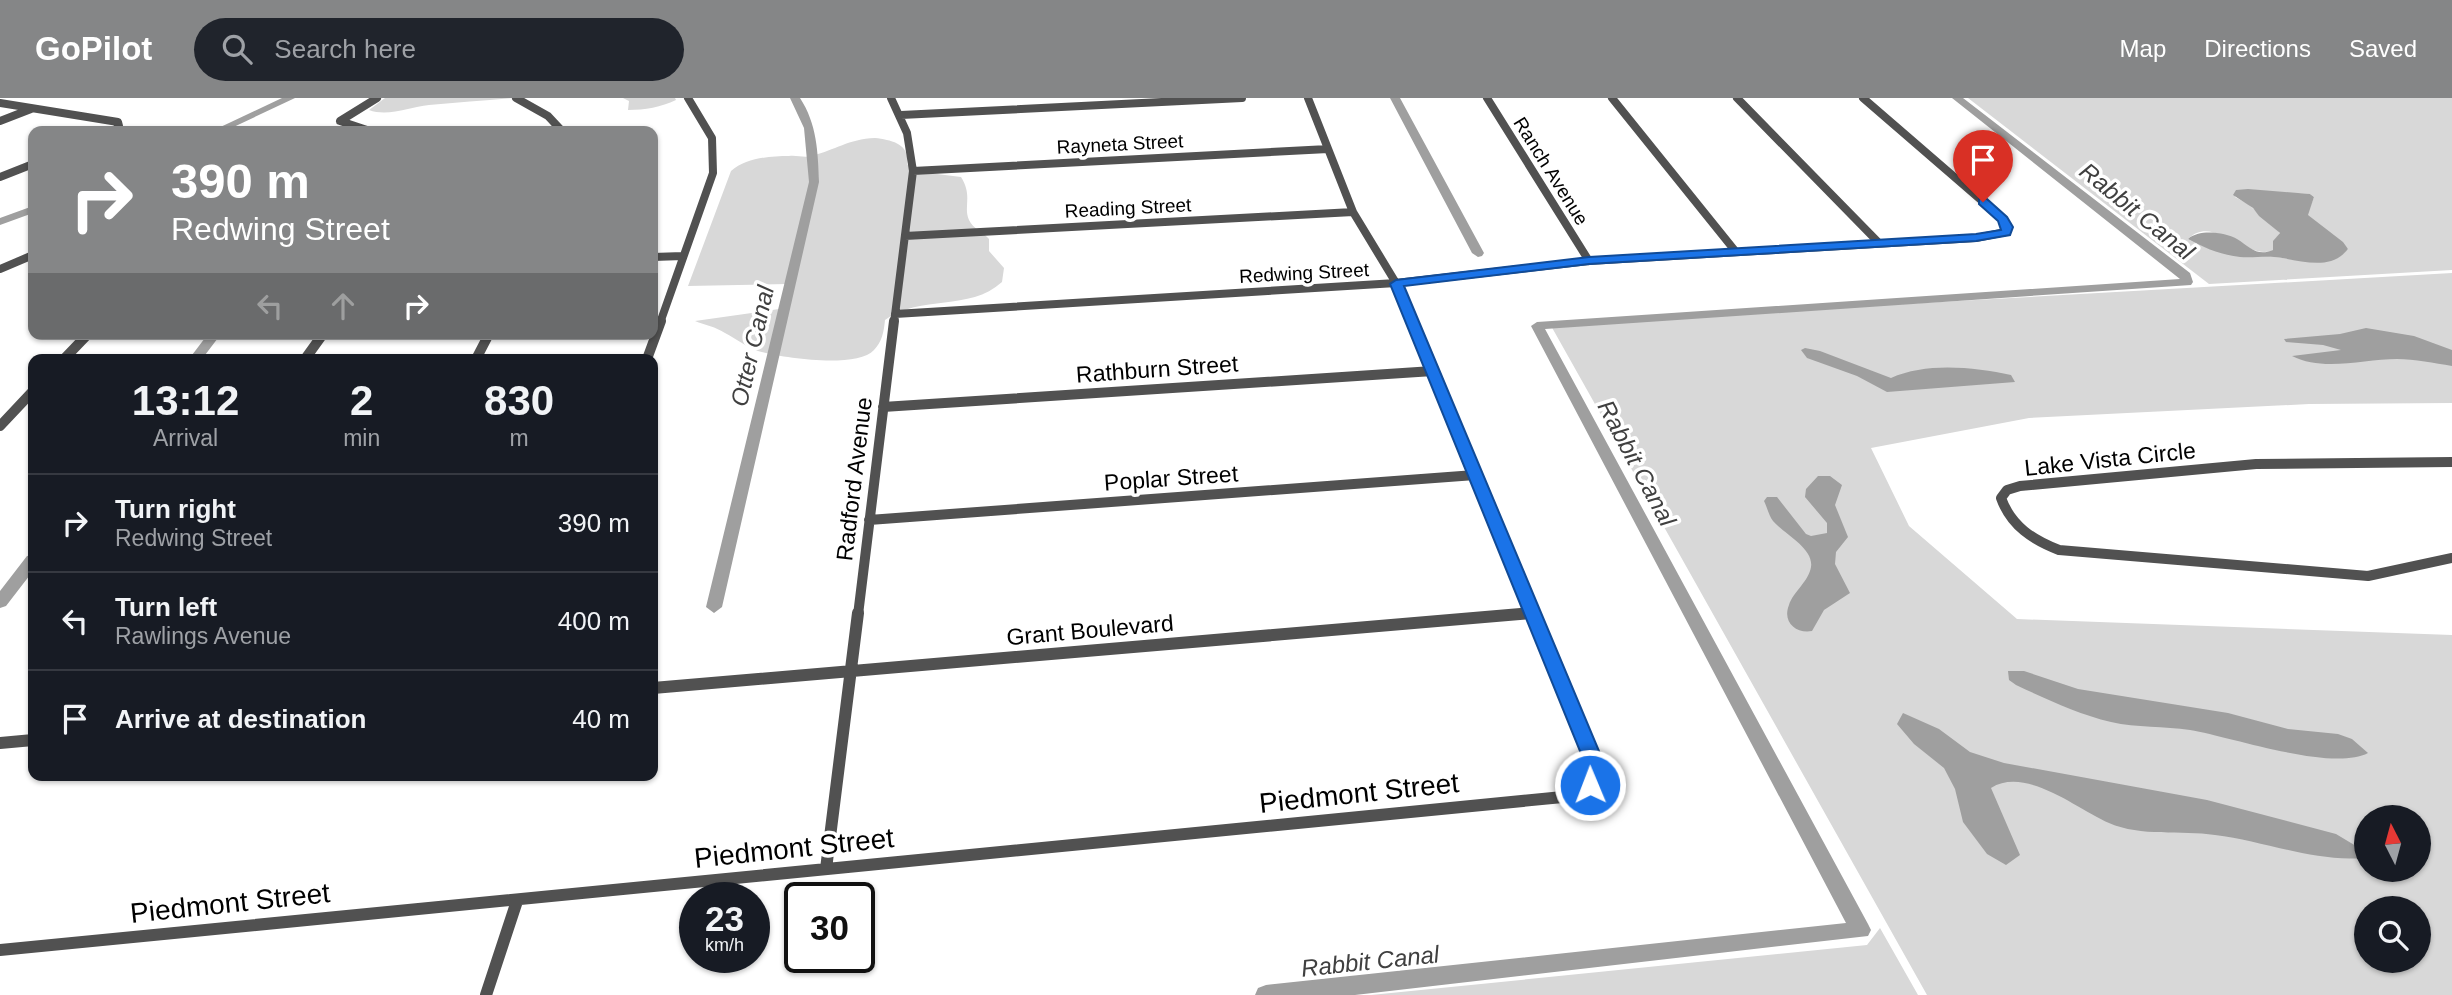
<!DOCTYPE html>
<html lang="en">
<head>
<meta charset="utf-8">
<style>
  :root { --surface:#171b24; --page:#20242c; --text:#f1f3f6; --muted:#9ea1a6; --line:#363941; --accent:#858687 }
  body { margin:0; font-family:Helvetica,sans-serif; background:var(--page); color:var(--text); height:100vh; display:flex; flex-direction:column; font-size:26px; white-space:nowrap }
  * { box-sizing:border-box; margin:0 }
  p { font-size:23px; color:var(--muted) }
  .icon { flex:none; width:38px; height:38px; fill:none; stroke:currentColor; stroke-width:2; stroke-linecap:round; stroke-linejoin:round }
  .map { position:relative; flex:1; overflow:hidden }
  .panel { position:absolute; left:28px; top:256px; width:630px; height:427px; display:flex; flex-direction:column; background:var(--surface); border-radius:14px; box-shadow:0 2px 5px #0004 }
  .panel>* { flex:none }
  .guide { position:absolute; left:28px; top:28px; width:630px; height:214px; border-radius:14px; box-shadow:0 2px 5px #0004; background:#858687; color:#fff; overflow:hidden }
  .needle { width:46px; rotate:354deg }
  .buttons { position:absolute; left:2354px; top:707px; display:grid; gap:14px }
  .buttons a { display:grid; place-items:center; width:77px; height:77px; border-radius:50%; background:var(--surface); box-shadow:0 2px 5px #0004; font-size:35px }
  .speed { position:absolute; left:679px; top:784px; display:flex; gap:14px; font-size:35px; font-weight:700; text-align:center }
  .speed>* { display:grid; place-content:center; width:91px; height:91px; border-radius:50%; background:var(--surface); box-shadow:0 2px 5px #0004; line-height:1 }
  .speed small { font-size:18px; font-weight:400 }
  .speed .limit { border:4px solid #111; border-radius:10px; background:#fff; color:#111 }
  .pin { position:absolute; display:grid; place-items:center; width:60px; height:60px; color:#fff; margin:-72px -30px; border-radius:50% 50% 50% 0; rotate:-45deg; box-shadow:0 0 7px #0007 }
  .pin .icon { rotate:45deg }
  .me { position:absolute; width:77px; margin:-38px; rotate:359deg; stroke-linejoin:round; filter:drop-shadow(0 0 5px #0008) }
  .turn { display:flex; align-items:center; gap:24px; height:147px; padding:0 28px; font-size:32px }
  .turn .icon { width:91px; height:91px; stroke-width:2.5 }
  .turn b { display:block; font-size:49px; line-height:60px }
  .lanes { display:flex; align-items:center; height:66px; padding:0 28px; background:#0003; justify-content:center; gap:35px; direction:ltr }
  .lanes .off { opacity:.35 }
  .eta { display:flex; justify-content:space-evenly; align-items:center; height:119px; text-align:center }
  .eta b { font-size:42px; font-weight:700; line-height:49px }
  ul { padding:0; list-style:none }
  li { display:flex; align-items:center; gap:21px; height:98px; padding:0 28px; border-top:2px solid var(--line) }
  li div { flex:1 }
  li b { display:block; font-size:26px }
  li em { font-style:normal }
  header { display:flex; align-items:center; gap:42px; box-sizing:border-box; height:98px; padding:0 35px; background:var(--accent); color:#fff }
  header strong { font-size:33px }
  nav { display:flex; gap:38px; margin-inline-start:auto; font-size:24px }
  .search { width:490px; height:63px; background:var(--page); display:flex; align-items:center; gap:18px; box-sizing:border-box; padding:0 24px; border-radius:38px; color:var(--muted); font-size:26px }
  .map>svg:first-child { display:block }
</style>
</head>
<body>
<header>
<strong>GoPilot</strong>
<div class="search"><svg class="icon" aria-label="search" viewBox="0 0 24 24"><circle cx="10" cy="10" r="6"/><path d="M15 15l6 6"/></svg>Search here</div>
<nav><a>Map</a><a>Directions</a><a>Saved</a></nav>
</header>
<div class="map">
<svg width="2452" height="897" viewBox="0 0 2452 897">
  <rect width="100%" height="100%" fill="#fff"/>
  <!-- green -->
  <path fill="#d8d8d8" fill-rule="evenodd" d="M385 0H512C485 3 457 4 429 7 410 9 388 19 369 12Z
    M623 0H675L676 2C661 9 645 12 628 12L629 3Z
    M1968 0H2452V172L2209 186ZM2236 92 2310 96 2314 99 2307 117 2348 151C2333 171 2294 161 2274 159 2245 156 2214 156 2188 141 2214 115 2247 164 2274 152V143L2280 135 2248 106 2235 99Z
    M875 40C892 42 910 46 907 66L913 73 961 79C973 98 963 109 969 122 973 131 983 134 989 141V153L1004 170 1002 184C969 214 921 196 885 222 884 233 882 244 874 252 857 271 781 260 758 253 747 249 736 241 725 235 716 229 705 227 695 223L779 211 787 186 688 188 731 73C746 60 769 58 789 58 797 57 804 60 811 58 836 52 848 41 875 40Z
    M2452 175V305L2309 306 2029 320 1871 350 1909 428 2017 521 2452 537V897H1927L1550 226ZM2366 719H2418V772H2366ZM2366 810H2418V863H2366Z
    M1880 830 1918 897H1371L1867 847Z"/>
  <!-- water -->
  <path fill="#9f9f9f" d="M2248 91 2310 96 2314 99 2308 117 2343 144 2348 151C2330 175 2297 161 2274 159 2263 158 2252 160 2240 159 2222 157 2204 150 2188 141 2199 131 2224 134 2237 141 2250 149 2257 159 2273 152V143L2280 135 2259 118 2253 110 2233 97 2236 92Z
    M2366 230 2414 238 2452 252V268C2434 265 2415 261 2397 261 2364 261 2323 274 2292 258L2341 252 2323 247 2286 244 2284 241 2340 236Z
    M1805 250 1820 253 1891 280C1926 264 1974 269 2011 277L2015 284 1887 294 1857 278 1807 260 1801 252Z
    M1818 378H1830L1842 387 1835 407 1848 439 1836 454 1835 466 1850 495 1824 512 1812 533C1796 536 1782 524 1789 507 1793 494 1809 483 1811 469 1814 450 1784 436 1773 423 1769 418 1767 409 1764 403L1767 399H1777L1806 436 1811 438 1827 435V425L1805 399 1806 391Z
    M2008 573H2024L2078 591 2228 615 2288 631 2338 636 2352 641 2368 655C2332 674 2232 639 2190 632 2164 628 2137 630 2111 624 2078 616 2046 601 2016 587L2009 582Z
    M1903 615 1939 631 1970 654 2004 665 2207 702 2336 736 2361 751 2362 760C2314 764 2264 743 2215 737 2181 732 2141 739 2109 725 2077 711 2026 668 1991 690L2020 757 2006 767 1987 756 1963 724 1955 691 1944 670 1914 646 1897 626Z"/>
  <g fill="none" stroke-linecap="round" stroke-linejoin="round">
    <!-- canal -->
    <path fill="#9f9f9f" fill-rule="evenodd" d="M282 0H295L225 33H212Z
      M790 0H800C817 26 818 54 819 84L722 509 714 515 706 509 809 84 804 30Z
      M1390 0H1400L1484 155 1482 158 1478 159 1472 155Z
      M1952 0H1963L2190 175 2193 184 2191 187 1545 231 1868 826 1871 832 1868 838 1355 897H1255L1258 890 1266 887 1846 825 1531 228 1537 224 2180 181Z
      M33 108V115L0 127V120Z
      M208 236H221L202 261H189Z
      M33 457V473L6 508 0 510V493L27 458Z"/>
    <!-- minor-far2 -->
    <path stroke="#515151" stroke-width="8" d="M516 0 548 18 562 33
      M891 0 907 35 913 73 894 225
      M1308 0 1353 114 1396 185 1414 225
      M1487 0 1589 163
      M1612 0 1736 154
      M1737 0 1879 145
      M0 5 118 24 119 28 114 33
      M901 17 1242 0
      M0 23 31 11
      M370 33 340 23 377 0
      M913 73 1328 51
      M0 79 33 66
      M905 138 1353 114
      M653 159 683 158
      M0 171 33 157
      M895 216 1396 185 1589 163 1976 140 2006 134 2003 121 1863 0
      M660 225 713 75 712 40 688 0"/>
    <!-- minor-far1 -->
    <path stroke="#515151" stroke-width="10" d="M1413 223 1533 517
      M64 261 88 236
      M305 261 323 236
      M476 261 489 236
      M647 261 661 223
      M883 309 1433 273
      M0 328 33 293
      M2452 364 2256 366 2020 388 2007 392 2001 400C2011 428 2033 442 2059 452L2368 478 2452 460
      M869 422 1475 377
      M858 517 894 223
      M1511 517 1531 515"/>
    <!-- minor -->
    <path stroke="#515151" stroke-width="12" d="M653 590 1531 515
      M0 645 33 642
      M826 771 858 515
      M0 852 1573 698 1590 687 1593 670 1589 653 1533 515
      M486 897 517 803"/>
  </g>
  <!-- route -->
  <path fill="#1a73e8" stroke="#114b97" stroke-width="2" d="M1979 101H1987L2007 119 2013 129 2010 137 1976 143 1589 166 1404 188 1599 653C1602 667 1604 679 1596 692L1590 695 1583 692 1580 687 1584 670 1580 653 1390 186 1396 182 1589 159 1976 136 2001 132 1998 123 1979 106Z"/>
  <g text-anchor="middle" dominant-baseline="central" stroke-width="7" stroke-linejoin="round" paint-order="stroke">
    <!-- far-street labels -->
    <g font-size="19" fill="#000" stroke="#fff">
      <text transform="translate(1120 46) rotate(-3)">Rayneta Street</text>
      <text transform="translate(1551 73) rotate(58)">Ranch Avenue</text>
      <text transform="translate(1128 110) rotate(-3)">Reading Street</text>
      <text transform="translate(1304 175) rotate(-3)">Redwing Street</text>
    </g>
    <!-- street labels -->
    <g font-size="23" fill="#000" stroke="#fff">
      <text transform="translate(1157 271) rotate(-4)">Rathburn Street</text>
      <text transform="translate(2110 361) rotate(-6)">Lake Vista Circle</text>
      <text transform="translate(1171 380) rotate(-4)">Poplar Street</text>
      <text transform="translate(854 381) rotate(-83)">Radford Avenue</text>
      <text transform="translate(1090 532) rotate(-5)">Grant Boulevard</text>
    </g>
    <!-- water labels -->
    <g font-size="24" font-style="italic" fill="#404040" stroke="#fff">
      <text transform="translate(2137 113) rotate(39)">Rabbit Canal</text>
      <text transform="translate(752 248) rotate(-77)">Otter Canal</text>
      <text transform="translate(1637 365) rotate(62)">Rabbit Canal</text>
      <text transform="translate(1370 863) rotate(-6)">Rabbit Canal</text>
    </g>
    <!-- near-street labels -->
    <g font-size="28" fill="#000" stroke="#fff">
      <text transform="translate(1359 695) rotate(-6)">Piedmont Street</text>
      <text transform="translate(794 750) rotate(-6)">Piedmont Street</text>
      <text transform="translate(230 805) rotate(-6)">Piedmont Street</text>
    </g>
  </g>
</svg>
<div class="buttons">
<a><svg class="needle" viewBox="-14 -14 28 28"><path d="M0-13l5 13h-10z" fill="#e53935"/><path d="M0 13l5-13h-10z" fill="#9ea1a6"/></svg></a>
<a><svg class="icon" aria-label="search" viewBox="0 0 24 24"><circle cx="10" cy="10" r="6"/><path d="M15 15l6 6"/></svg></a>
</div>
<div class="speed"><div>23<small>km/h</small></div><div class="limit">30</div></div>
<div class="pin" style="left:1983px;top:104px;background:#d93025"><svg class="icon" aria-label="arrive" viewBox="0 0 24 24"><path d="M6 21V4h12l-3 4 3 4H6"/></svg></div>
<svg class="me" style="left:1590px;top:687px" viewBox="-20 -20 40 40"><circle r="17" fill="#1a73e8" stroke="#fff" stroke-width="3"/><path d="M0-11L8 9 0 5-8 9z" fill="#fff"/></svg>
<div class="guide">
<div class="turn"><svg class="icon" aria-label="right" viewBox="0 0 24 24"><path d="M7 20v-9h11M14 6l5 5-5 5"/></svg><div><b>390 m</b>Redwing Street</div></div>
<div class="lanes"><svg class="icon off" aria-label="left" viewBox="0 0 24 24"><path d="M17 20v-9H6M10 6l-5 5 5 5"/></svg><svg class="icon off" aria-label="ahead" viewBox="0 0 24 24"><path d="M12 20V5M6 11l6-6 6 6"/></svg><svg class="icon" aria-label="right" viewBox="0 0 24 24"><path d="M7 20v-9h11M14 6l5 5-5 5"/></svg></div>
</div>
<section class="panel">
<div class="eta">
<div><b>13:12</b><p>Arrival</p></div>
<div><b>2</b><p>min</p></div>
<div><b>830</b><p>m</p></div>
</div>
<ul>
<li><svg class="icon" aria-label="right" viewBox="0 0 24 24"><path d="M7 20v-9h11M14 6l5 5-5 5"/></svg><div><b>Turn right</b><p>Redwing Street</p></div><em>390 m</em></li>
<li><svg class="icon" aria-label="left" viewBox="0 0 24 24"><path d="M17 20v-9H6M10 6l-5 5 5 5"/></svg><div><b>Turn left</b><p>Rawlings Avenue</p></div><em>400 m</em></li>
<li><svg class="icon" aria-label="arrive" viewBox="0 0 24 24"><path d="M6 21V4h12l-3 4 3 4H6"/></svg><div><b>Arrive at destination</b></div><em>40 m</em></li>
</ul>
</section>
</div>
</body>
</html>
